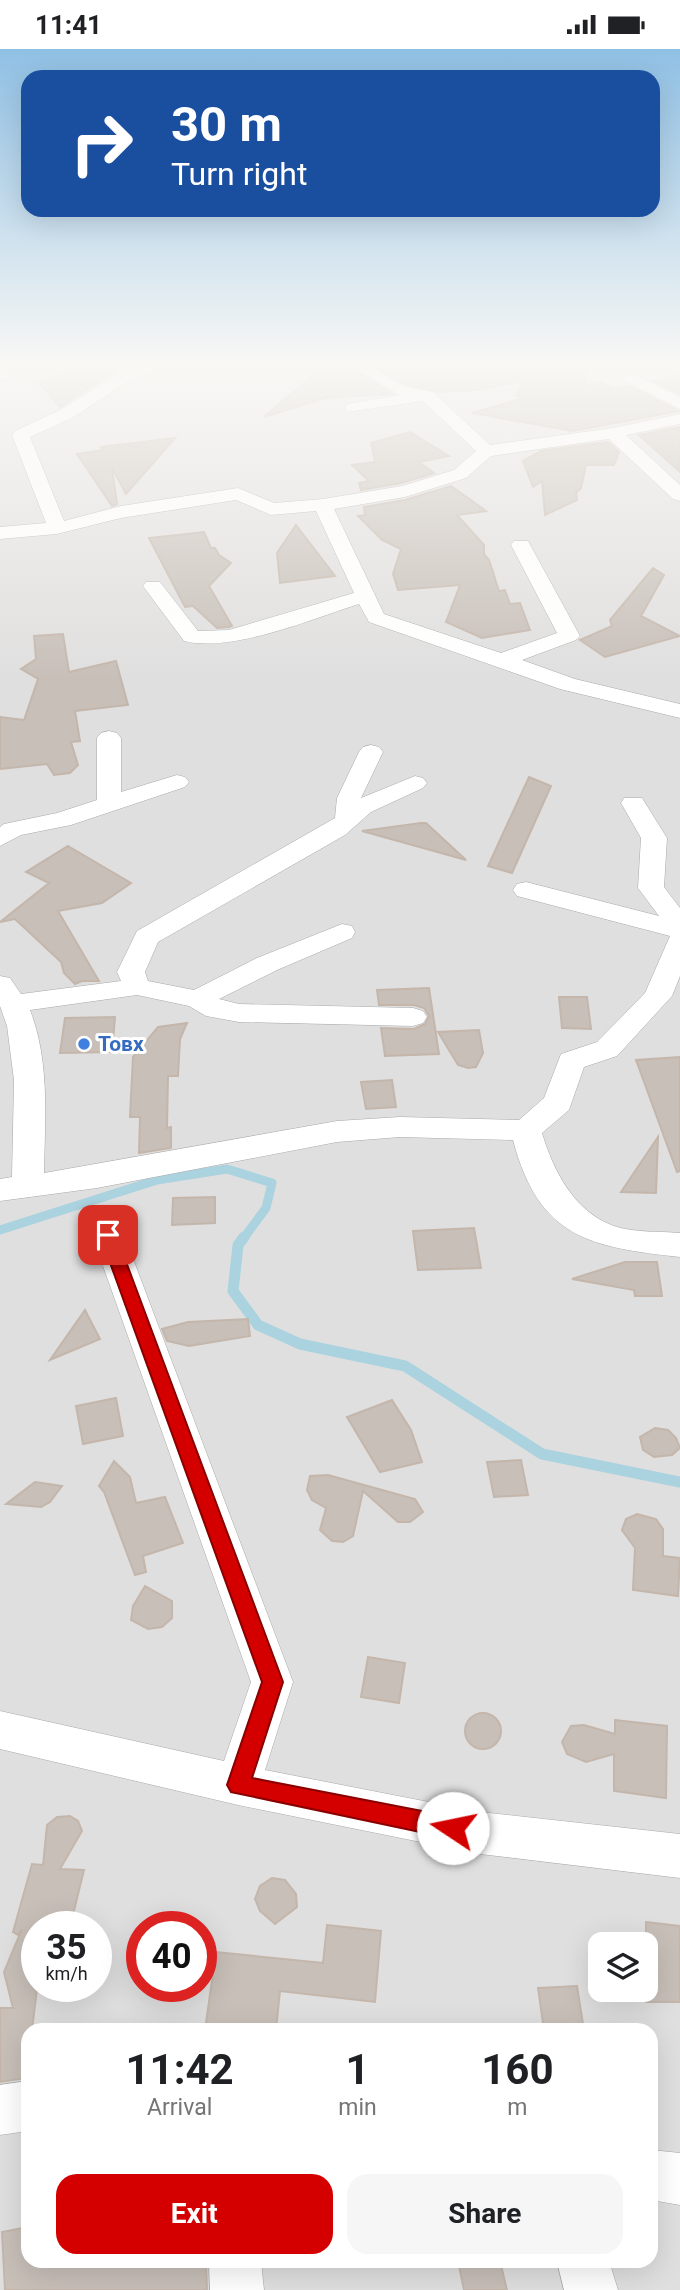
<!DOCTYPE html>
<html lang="en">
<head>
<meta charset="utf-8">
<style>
  :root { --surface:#fff; --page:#f6f6f6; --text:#202124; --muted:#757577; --accent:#d40000 }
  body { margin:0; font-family:Roboto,sans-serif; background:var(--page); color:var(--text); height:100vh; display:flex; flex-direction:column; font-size:26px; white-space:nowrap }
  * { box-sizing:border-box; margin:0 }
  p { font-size:23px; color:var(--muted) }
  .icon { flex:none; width:38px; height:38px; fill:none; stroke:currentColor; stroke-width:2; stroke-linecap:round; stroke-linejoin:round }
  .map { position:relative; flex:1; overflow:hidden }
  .details { position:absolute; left:21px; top:1974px; width:637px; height:245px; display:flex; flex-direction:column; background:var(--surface); border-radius:21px; box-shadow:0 7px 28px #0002 }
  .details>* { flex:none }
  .guide { position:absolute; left:21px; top:21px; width:639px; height:147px; border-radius:21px; box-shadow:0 7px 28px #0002; background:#1a4fa0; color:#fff; overflow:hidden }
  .tools { position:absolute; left:588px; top:1883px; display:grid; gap:14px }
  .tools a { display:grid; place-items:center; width:70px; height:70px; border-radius:14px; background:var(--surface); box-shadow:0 7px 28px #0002; font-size:35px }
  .speed { position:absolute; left:21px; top:1862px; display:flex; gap:14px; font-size:35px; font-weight:700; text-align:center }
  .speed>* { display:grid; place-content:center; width:91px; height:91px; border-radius:50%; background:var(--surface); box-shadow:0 7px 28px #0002; line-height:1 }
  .speed small { font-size:18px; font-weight:400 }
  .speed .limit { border:10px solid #d22; background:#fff; color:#111 }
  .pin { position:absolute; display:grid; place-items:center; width:60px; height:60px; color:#fff; margin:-30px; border-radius:14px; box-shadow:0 4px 10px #0006 }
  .me { position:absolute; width:77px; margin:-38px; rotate:281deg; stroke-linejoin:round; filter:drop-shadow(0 0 5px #0008) }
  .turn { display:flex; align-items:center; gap:24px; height:147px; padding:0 35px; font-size:32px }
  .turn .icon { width:91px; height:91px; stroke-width:2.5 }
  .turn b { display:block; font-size:49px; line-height:60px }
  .eta { display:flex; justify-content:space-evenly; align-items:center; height:119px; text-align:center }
  .eta b { font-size:42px; font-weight:700; line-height:49px }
  .button { display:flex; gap:14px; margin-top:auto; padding:14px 35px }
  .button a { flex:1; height:80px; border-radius:21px; background:var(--accent); color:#fff; font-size:28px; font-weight:700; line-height:80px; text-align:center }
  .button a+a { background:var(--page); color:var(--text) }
  .status { display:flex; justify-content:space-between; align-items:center; height:49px; padding:0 35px; background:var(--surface); direction:ltr }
  .status svg { height:19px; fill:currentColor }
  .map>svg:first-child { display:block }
</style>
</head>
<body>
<div class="status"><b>11:41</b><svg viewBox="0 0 49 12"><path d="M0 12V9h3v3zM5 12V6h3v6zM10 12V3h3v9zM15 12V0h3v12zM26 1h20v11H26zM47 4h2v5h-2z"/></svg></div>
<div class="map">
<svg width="680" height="2241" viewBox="0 0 680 2241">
  <rect width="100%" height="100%" fill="#f2efe9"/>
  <!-- residential -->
  <path fill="#e0dfdf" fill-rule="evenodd" d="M0 316H680V2241H0ZM37 1878H96V1937H37ZM142 1878H201V1937H142ZM600 1895H646V1941H600ZM28 1981H651V2212H28Z"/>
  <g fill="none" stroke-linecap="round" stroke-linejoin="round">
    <!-- stream-far1 -->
    <path stroke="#aad3df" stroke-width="9" d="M0 1181 157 1131 227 1120 272 1134 266 1159 243 1190"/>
    <!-- stream -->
    <path stroke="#aad3df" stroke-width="11" d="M244 1188 238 1196 233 1242 258 1276 300 1295 405 1317 542 1405 680 1433"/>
  </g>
  <!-- building -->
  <path fill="#c7bfb8" stroke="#c4b6ab" stroke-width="2" d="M88 316H123L60 358 39 334Z
    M325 316H347L392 345 325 349 264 368Z
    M373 316H575L585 322V336L602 333 613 340 629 337 679 362 573 382 472 364 528 348 516 347 523 332 478 341 437 343 405 335Z
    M680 326V345L653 332Z
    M680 378V423L639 386Z
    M410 383 449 407 419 413 434 424 401 434 361 441 359 434 369 432 352 416 375 413 371 394Z
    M175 389 126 445 112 419 117 455 112 457 77 405 103 401 101 398Z
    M608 393 619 403 614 416H586L581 439 576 444 577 451 545 466 542 432 533 438 523 412 541 402Z
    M451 437 486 462 457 466 484 496V505L489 511 499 542 505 541 510 555 520 554 530 581 482 589 446 573 460 536 398 541 393 525 401 500 382 491 358 467 365 466 364 458 405 451Z
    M296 476 335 527 280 534 277 504Z
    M204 483 211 499H215L219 506 231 514 209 537 232 577 229 578 217 579 193 557 185 558 149 489Z
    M653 519 664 526 641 567 680 587 605 608 580 591 612 577 610 571Z
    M63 585 69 623 116 612 128 656 75 662 80 692 71 693 78 716 70 724 54 726 47 715 0 720V668L24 671 38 630 21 620 36 610 34 587Z
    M529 728 551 737 512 824 488 817Z
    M426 774 466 811 362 782 421 774Z
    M68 797 131 834 102 854 58 862 99 932H82L75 935 64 924 61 913 15 870 0 873 49 834 26 823Z
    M429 939 439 1005 385 1007 381 979 414 980 425 975 429 967 424 959 414 956H379L377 941Z
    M559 948H587L591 980 562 979Z
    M115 968 112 1003 60 1004 65 969Z
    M187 974 180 990 178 1027H168L167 1079 171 1078V1099L139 1104 140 1068H130L133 1008 158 978Z
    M479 981 483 1004 476 1018 468 1019 458 1016 438 983Z
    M680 1008V1122L677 1123 636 1011Z
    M392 1031 396 1058 366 1060 361 1033Z
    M658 1088 656 1144 621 1143Z
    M215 1148V1174L172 1176 173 1149Z
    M474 1179 481 1219 418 1221 413 1182Z
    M625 1213H657L662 1247H635L634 1241 572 1230Z
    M85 1261 100 1290 50 1311Z
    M248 1270 250 1287 189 1297 167 1292 162 1280 188 1273Z
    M116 1349 123 1387 83 1395 76 1357Z
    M392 1351 411 1381 422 1413 380 1423 347 1368Z
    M655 1379 668 1381 676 1389 680 1399 672 1406 654 1408 643 1401 640 1388Z
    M521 1411 528 1446 494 1448 487 1413Z
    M114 1412 130 1428 136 1454 165 1448 183 1494 143 1507 146 1523 135 1526 104 1443 99 1437Z
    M328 1426 415 1450 423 1463 410 1473H398L363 1442 353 1487 343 1493 332 1492 320 1481 326 1459 312 1451 307 1441 310 1427Z
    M35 1433 62 1437 50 1453 41 1458 6 1455Z
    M637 1465 656 1470 663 1480V1507L680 1509 678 1547 633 1541 635 1499 622 1481 626 1470Z
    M145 1537 172 1552V1569L162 1578 148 1580 131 1571 133 1557Z
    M368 1608 405 1614 399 1654 361 1648Z
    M465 1682a18 18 0 1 1 36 0a18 18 0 1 1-36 0Z
    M615 1671 667 1677 666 1749 614 1742V1705L586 1713 567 1705 562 1693 571 1677 584 1676 615 1685Z
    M70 1767 78 1772 82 1782 60 1820 84 1821 70 1878H37V1940L32 1981H28L27 2029 0 2033V1959H13L4 1923 22 1880 18 1886 13 1883 32 1815 43 1816 47 1776 57 1768Z
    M272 1829 285 1831 296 1845 297 1858 275 1875 260 1862 255 1850 260 1837Z
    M646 1873 680 1877V1953H646Z
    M327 1876 381 1882 375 1953 280 1942 276 1981H205L216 1903 323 1914Z
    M577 1937 584 1981H544L538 1939Z
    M28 2178V2212H206L207 2241H5L2 2183Z
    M458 2212H500L507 2241H464Z"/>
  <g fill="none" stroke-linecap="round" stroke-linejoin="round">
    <defs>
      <path id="minor" d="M144 316H168L132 330 72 369 30 388 64 472 121 457 238 439 274 454 323 450 402 437 454 421 476 402 423 352 347 363 345 359 347 355 400 346 349 316H368L404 337 433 343 490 396 613 379 680 365V375L626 386 680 436V452L673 450 609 390 491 407 466 429 405 448 334 460 384 565 501 604 557 584 511 496 514 492H528L580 587 576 591 522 611 575 630 680 655V669L560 640 369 573 359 555C312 570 231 604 184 592L143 537 146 533H160L198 582 229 581 354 544 316 462 271 466 236 451 121 469 57 485 0 490V478L46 474 12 386 15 382 60 361 120 324Z
        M0 319 14 326 6 331 0 329Z
        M631 324 680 348V360L625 332 623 329Z
        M109 682 117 684 121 689V743L177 726 185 728 189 733 185 738 71 776 21 786 0 797V778L4 775 57 764 97 751V689L101 684Z
        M371 696 379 698 383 703 361 749 415 727 423 729 427 734 423 739 371 763 345 786 158 893 145 923 148 932 194 941 257 909 342 875 352 877 355 883 352 889 277 921 219 950 239 955 413 959 423 962 427 968 423 974 413 977 239 973 206 967 189 957 137 946 30 961C50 1013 45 1069 44 1124L337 1072 400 1068 519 1071 544 1049 561 1005 597 993 645 944 670 887 517 847 513 841 517 835 526 833 659 867 638 839 641 789 621 754 624 749H642L667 789 664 838 680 859V927L672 947 617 1007 584 1018 569 1061 542 1084C553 1121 574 1163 614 1177 634 1184 659 1182 680 1184V1208C591 1198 539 1190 513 1091L400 1088 337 1093 97 1139 0 1152V1130L12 1128 14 1031 7 977 0 957V927L10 929 21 945 121 932 117 923 137 882 335 769 337 749 359 703 363 698Z
        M108 1174 120 1178 124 1186 293 1633 265 1721 480 1763 680 1785V1829L480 1805 238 1756 0 1700V1662L224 1712 251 1633 92 1186 96 1178Z
        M28 2032V2082L0 2086V2036Z
        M651 2101 680 2104V2156L651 2151Z
        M209 2212H261L264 2241H210Z
        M557 2212H609L618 2241H564Z"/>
    </defs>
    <!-- minor casing -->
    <use href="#minor" stroke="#a9a9a9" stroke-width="1"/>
    <!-- minor -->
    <use href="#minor" fill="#fff" fill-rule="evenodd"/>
  </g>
  <!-- sky -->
  <linearGradient id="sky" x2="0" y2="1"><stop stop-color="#8fc0e4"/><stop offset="0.5" stop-color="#f9f8f5"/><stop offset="1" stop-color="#f9f8f5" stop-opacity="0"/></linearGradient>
  <rect width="680" height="630" fill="url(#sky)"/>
  <!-- route -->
  <path fill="#d40000" stroke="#8a0000" stroke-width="2" d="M108 1180 116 1186 283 1633 252 1729 453 1768 461 1771 465 1779 461 1787 453 1790 231 1743 227 1736 262 1633 100 1186Z"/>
  <!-- markers -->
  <circle fill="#3f7fe0" stroke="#fff" stroke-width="2.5" cx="84" cy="995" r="7"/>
  <g text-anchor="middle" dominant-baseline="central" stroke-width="6" stroke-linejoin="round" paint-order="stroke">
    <!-- shop labels -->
    <g font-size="21" font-weight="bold" fill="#366cbe" stroke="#fff" text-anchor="start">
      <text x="98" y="995">Товх</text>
    </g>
  </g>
</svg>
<div class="tools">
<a><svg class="icon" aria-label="layers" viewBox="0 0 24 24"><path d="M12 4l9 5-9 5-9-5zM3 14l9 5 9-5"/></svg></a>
</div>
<div class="speed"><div>35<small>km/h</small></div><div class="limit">40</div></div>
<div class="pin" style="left:108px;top:1186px;background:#d93025"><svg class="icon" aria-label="arrive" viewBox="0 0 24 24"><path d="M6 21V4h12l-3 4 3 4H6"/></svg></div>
<svg class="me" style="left:453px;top:1779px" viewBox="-20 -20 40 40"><circle r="19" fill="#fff"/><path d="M0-13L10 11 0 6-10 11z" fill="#d40000"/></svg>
<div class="guide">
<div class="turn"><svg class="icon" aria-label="right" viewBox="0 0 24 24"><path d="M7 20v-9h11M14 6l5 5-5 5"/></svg><div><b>30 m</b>Turn right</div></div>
</div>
<section class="details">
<div class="eta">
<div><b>11:42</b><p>Arrival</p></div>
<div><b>1</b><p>min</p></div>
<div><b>160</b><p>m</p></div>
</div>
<div class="button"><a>Exit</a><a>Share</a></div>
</section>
</div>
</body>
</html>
